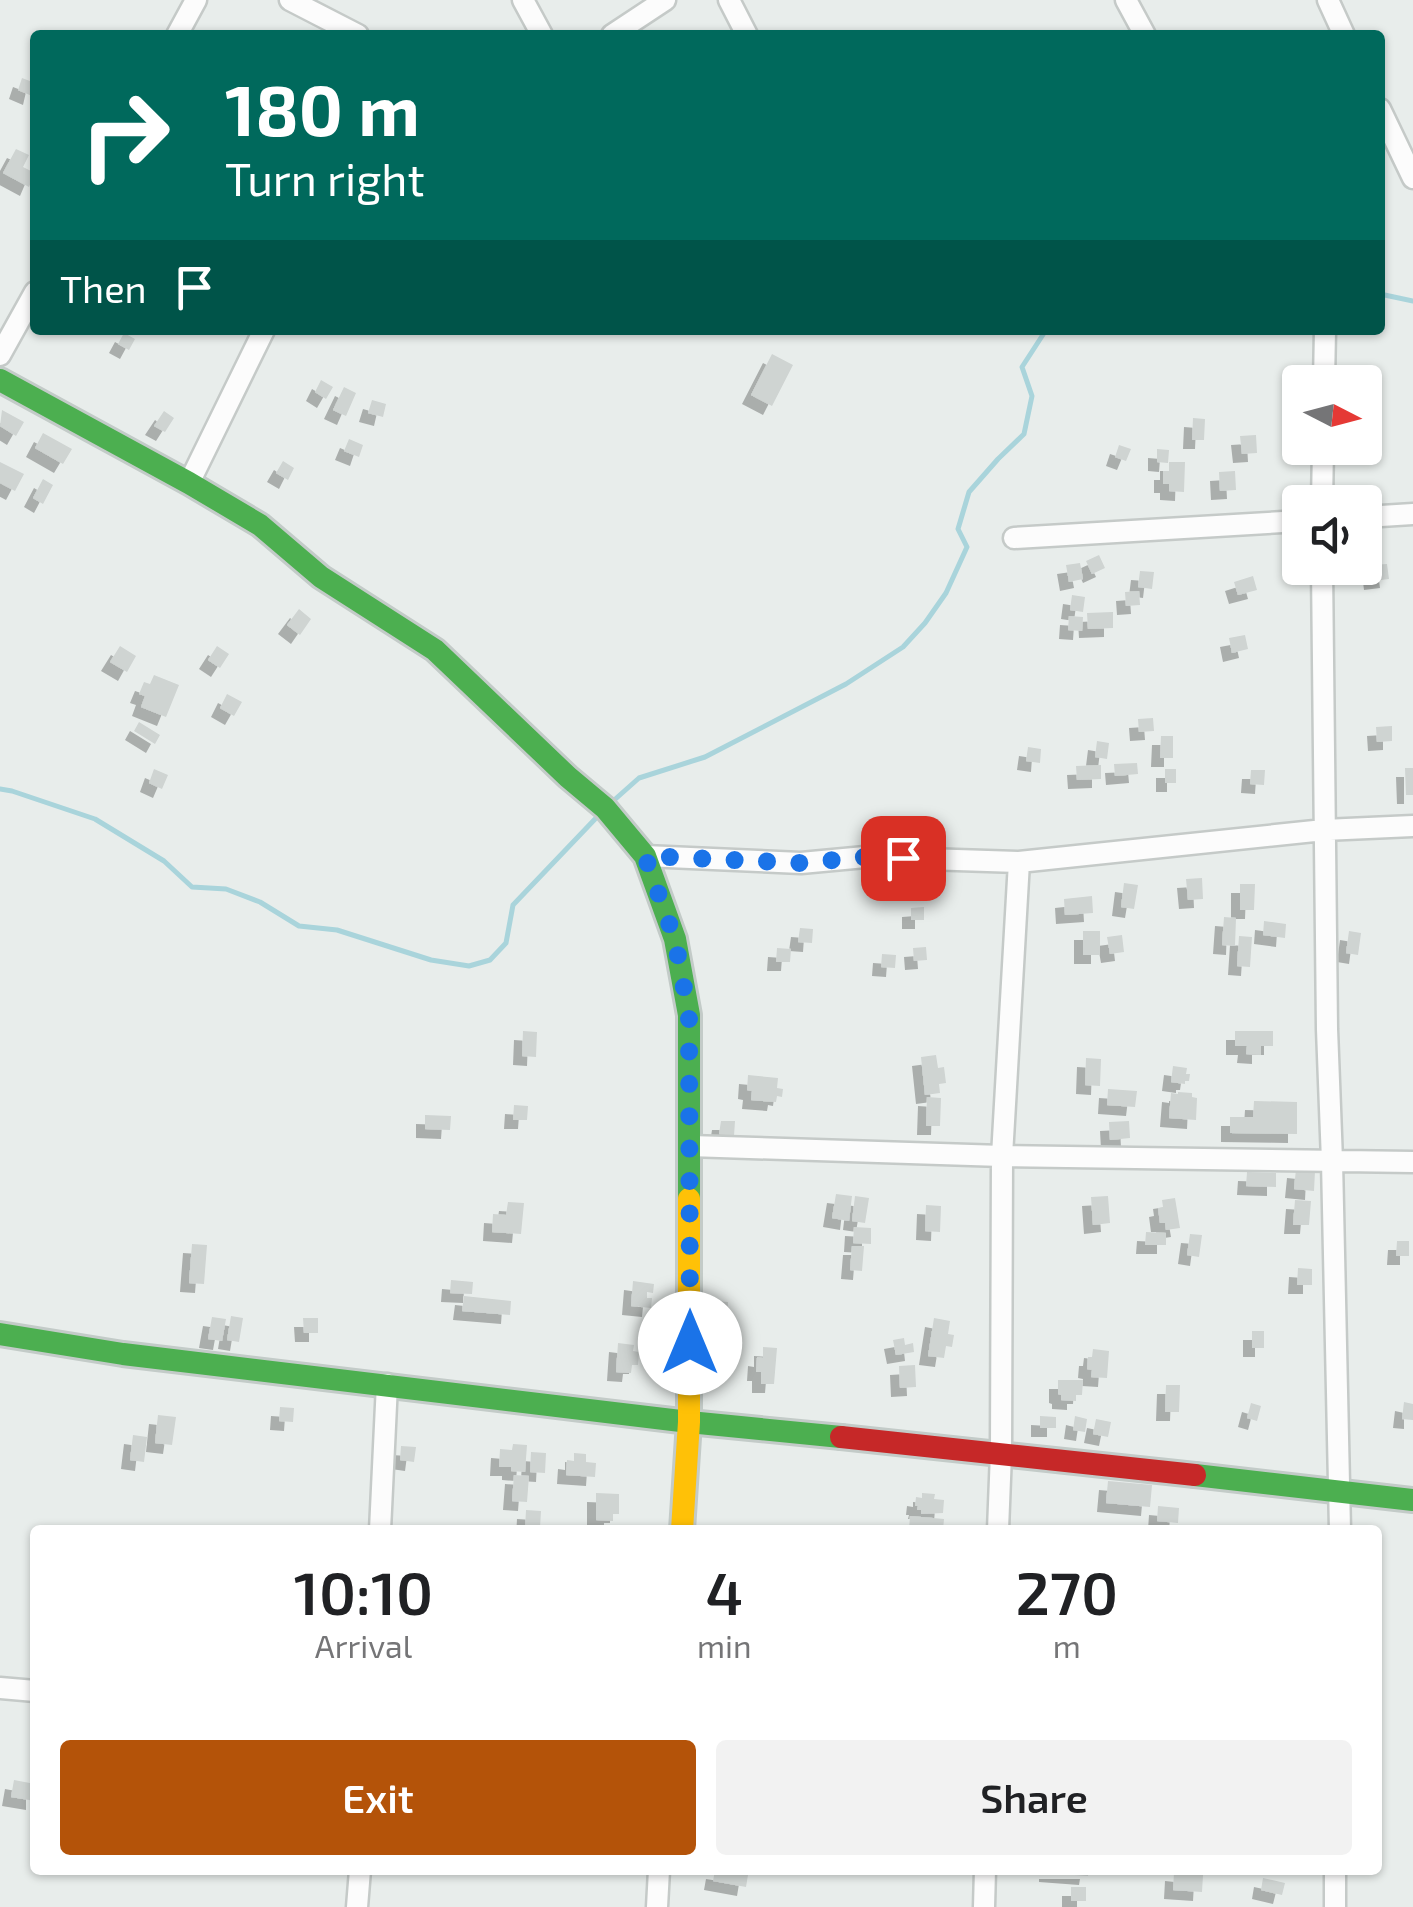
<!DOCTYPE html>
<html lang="en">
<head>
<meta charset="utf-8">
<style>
  :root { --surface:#fff; --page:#f2f2f2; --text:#202124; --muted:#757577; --accent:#b45309 }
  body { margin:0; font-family:"Exo 2",sans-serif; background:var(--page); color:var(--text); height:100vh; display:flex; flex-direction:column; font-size:38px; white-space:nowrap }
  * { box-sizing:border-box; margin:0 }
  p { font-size:32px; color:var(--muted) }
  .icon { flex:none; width:55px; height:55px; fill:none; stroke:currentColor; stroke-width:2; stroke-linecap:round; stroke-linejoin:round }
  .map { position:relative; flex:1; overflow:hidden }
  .side { position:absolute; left:30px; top:1525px; width:1352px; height:350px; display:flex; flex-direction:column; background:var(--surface); border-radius:10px; box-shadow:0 2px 8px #0004 }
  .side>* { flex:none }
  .banner { position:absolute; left:30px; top:30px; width:1355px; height:305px; border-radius:10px; box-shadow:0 2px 8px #0004; background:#00695c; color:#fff; overflow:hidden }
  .needle { width:65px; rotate:96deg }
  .tools { position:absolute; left:1282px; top:365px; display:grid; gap:20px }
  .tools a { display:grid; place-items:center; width:100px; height:100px; border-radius:10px; background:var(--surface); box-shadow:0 2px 8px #0004; font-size:50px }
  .pin { position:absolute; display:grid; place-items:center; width:85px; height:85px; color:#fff; margin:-42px; border-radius:20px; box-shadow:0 5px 15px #0006 }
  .me { position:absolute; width:110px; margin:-55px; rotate:0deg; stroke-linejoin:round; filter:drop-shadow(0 0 8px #0008) }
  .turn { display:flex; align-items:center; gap:35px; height:210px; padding:0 30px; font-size:45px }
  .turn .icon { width:130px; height:130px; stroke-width:2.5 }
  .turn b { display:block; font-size:70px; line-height:85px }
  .then { display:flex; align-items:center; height:95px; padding:0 30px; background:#0003; gap:20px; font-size:38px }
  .eta { display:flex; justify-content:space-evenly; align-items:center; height:170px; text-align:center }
  .eta b { font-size:60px; font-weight:600; line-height:70px }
  .action { display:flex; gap:20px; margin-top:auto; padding:20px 30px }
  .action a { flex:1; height:115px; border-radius:10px; background:var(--accent); color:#fff; font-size:40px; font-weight:600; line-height:115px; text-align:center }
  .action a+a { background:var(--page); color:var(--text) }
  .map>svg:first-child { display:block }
</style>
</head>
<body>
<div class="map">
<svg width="1413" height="1907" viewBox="0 0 1413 1907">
  <defs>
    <filter id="shadow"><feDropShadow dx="-9" dy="9" stdDeviation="0" flood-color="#0004"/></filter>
  </defs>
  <rect width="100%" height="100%" fill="#e8edeb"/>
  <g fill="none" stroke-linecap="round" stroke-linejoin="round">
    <!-- stream -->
    <path stroke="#a9d4db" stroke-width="5" d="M1380 294 1413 301
      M0 789 12 791 95 819 164 861 192 887 226 889 260 902 299 926 337 930 431 960 469 966 490 960 506 943 513 905 597 817
      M612 802 639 778 705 757 846 684 903 647 925 623 946 593 967 547 958 529 969 492 998 459 1024 434 1032 396 1022 367 1046 330"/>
  </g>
  <!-- building -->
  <path fill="#cfd4d2" filter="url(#shadow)" d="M22 78 35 83 32 96 18 90Z
    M16 149 29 155 23 167 35 173 29 187 3 173Z
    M124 333 135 339 129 350 118 344Z
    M772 354 793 365 772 406 751 395Z
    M321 380 333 387 326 399 315 392Z
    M344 387 356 393 346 416 333 410Z
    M372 400 386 404 383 417 368 413Z
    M2 410 24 422 16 436 0 426Z
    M164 411 174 418 165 432 154 426Z
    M1193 418 1205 419 1204 440H1192Z
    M43 433 72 449 63 464 35 448Z
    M1256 435 1257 453 1242 454 1240 436Z
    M349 439 363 445 359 457 344 451Z
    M1119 445 1131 449 1126 461 1115 457Z
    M1157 449 1169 450 1168 463 1157 462Z
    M283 461 294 468 288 480 276 473Z
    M0 462 24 474 15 491 0 483Z
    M1169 462H1185L1184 492 1169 491V484H1163V471H1169Z
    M1235 471 1236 490 1220 491 1219 472Z
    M43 479 53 485 43 504 33 498Z
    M1099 555 1105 568 1092 574 1086 561Z
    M1080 563 1083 579 1069 582 1066 565Z
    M1387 564 1389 579 1373 581 1371 565Z
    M1140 571 1154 572 1152 589 1138 587Z
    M1253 576 1257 590 1238 595 1234 582Z
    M1139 591 1140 605 1126 606 1125 592Z
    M1072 595 1085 597 1083 612 1070 610Z
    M299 609 311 619 300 635 287 625Z
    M1113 612V628L1088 629 1087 613Z
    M1069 616 1083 617 1082 631 1068 630Z
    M1245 635 1248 649 1232 653 1229 638Z
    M120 646 136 656 127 672 110 662Z
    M217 646 229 654 220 668 208 660Z
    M154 675 179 685 166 717 141 707 145 696 139 694 144 682 150 684Z
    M227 694 242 702 234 716 220 708Z
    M1153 718 1154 731 1139 732 1138 719Z
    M139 722 160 735 155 744 134 731Z
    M1392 726V741L1377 742 1376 727Z
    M1161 736H1173V758H1160Z
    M1097 741 1109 743 1107 759 1095 757Z
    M1028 747 1041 749 1040 763 1026 761Z
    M1137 763 1138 774 1115 776 1114 764Z
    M1101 765V779L1077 780 1076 766Z
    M1405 768H1413V795H1406Z
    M154 769 168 775 162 789 149 783Z
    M1165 769H1176V783H1165Z
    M1251 770H1265L1264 785 1250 784Z
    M1202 878 1203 899 1188 900 1186 879Z
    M1124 883 1138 885 1134 909 1121 907Z
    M1240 884H1255L1254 910H1240Z
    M1092 896 1093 913 1065 915 1064 899Z
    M924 907V920H911V908Z
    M1224 917 1236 918 1235 946 1222 945Z
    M1264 921 1286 924 1285 938 1263 935Z
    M800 928 813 929 812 943 798 942Z
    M1083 931H1100V955H1083Z
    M1349 931 1361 933 1358 955 1346 953Z
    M1122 935 1124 952 1110 954 1107 937Z
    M1239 936 1252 937 1250 967 1237 966Z
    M926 947 927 960 914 961 913 948Z
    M777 948 791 949 790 962H776Z
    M882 954 896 955 895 968 881 967Z
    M523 1031 537 1032 536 1057 522 1056Z
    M1235 1031H1273V1046H1261V1055L1246 1054 1247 1046H1235Z
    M936 1055 938 1068 944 1067 946 1083 939 1084 940 1093 925 1095 921 1057Z
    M1086 1058 1101 1059 1100 1086 1085 1085Z
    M1173 1066 1187 1068 1186 1074H1190L1189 1081H1185V1084L1171 1082Z
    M748 1075 778 1078 777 1088 783 1089 782 1097 777 1096 776 1102 751 1100 752 1091 747 1090Z
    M1108 1089 1137 1091 1135 1107 1107 1105Z
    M1178 1092 1192 1093V1097L1197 1098 1196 1120 1169 1118 1171 1093 1178 1094Z
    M927 1097 941 1098 940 1126H926Z
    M1254 1101 1297 1102V1134L1230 1133V1117H1253Z
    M514 1105 528 1106 527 1120H513Z
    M425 1115 451 1116 450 1130 425 1129Z
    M721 1121H735L734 1136 719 1134Z
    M1129 1121 1130 1138 1110 1140 1109 1122Z
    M1296 1169 1315 1171 1314 1191 1294 1189Z
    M1247 1172 1276 1173V1187L1246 1186Z
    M836 1194 852 1196 849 1221 832 1218Z
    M855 1196 869 1198 865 1223 852 1221Z
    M1108 1196 1110 1223 1093 1225 1091 1197Z
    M1175 1198 1180 1228 1166 1230 1165 1223H1160L1158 1208 1163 1207 1162 1200Z
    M1295 1200 1311 1201 1309 1225H1293Z
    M508 1202 524 1203 521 1234 492 1232 493 1214 506 1215Z
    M926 1205 941 1206 940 1232 925 1231Z
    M854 1227 871 1228V1244L853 1243Z
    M1146 1232 1166 1233V1245H1145Z
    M1190 1234 1202 1235 1199 1257 1187 1255Z
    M1397 1241H1409V1256H1396Z
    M192 1244 207 1245 204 1284 189 1283Z
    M852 1246H864L862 1271 850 1270Z
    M1298 1268 1312 1269V1285H1297Z
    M451 1280 473 1282 472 1294 450 1293Z
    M633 1281 654 1284 653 1293 647 1292V1298H652L651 1308 631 1306Z
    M464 1296 511 1301 510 1315 462 1311Z
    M714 1301 728 1302 727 1318 712 1317Z
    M231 1316 243 1318 239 1342 227 1340Z
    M212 1317 226 1319 222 1341 208 1339Z
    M303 1318H318V1333H304Z
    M934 1318 950 1321 948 1334 954 1335 952 1347 946 1346 944 1358 928 1356Z
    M1252 1331H1264V1348H1252Z
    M904 1338 905 1345 913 1343 914 1352 896 1355 893 1340Z
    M618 1343 634 1345 633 1351 639 1352 638 1365H632L631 1373 616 1372Z
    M763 1347 777 1348 774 1384H761V1372H756L757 1357 763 1358Z
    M1093 1349 1109 1351 1107 1378 1091 1377 1092 1370 1087 1369 1088 1357H1092Z
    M915 1365 916 1387 900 1388 899 1366Z
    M1058 1380H1083L1082 1395H1076V1401L1061 1400V1395L1058 1394Z
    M1166 1385H1180L1179 1412H1165Z
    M1404 1402 1413 1404V1420L1402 1419Z
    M1251 1403 1261 1406 1257 1421 1247 1418Z
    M280 1407 294 1408 293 1422 279 1421Z
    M158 1415 176 1417 172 1445 155 1443Z
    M1040 1416 1056 1417V1428H1040Z
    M1075 1416 1087 1419 1085 1432 1073 1430Z
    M1096 1419 1111 1422 1108 1437 1093 1434Z
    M133 1435 147 1437 144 1462 130 1460Z
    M513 1444 527 1445 525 1472 511 1471V1467H499L500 1449 512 1450Z
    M401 1446 416 1447 414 1462 400 1460Z
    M531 1452 546 1453 545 1473 530 1472Z
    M574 1453 586 1454V1462L596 1463 595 1477 566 1475 567 1460 574 1461Z
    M514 1475 529 1476 527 1502 512 1501Z
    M1108 1481 1152 1485 1150 1507 1106 1503Z
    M596 1493 619 1494V1514H613V1521L596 1520Z
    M922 1493 935 1494 934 1499 944 1500 943 1513 921 1514V1510H917L918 1506H915L916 1497 922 1498Z
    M1158 1506 1179 1508 1178 1523 1157 1521Z
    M526 1510 541 1511 540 1528H525Z
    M910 1516 944 1519 943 1530H909Z
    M14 1780 35 1784V1801L11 1797Z
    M715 1870 748 1875 746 1887 713 1881Z
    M1048 1870H1089L1088 1876 1048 1873Z
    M1174 1872 1203 1875 1202 1892 1173 1890Z
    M1263 1878 1285 1883 1282 1895 1261 1890Z
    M1071 1887H1086V1901H1071Z"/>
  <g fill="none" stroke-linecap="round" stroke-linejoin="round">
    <defs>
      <path id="street" d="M290 0 358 35
        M523 0 542 35
        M729 0 747 35
        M1126 0 1145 35
        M1328 0 1344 35
        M177 35 196 0
        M612 35 665 0
        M1380 109 1413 178
        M0 355 35 292
        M1324 382 1325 330
        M189 483 264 330
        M1322 502 1323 448
        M1365 517 1413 514
        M1014 538 1300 521
        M1322 568 1327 1029 1332 1161 1340 1530
        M645 856 801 863 865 857 1019 862 1324 830 1413 826
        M690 1146 1002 1156 1413 1162
        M380 1530 387 1384
        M998 1530 1001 1453 1002 1156 1019 862
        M0 1688 35 1691
        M357 1907 360 1870
        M657 1907 659 1870
        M984 1907 985 1870
        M1335 1907V1870"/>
      <path id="fast" d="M0 380 189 483 260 525 321 577 435 650 568 777 605 808 645 856 675 939 689 1015V1199
        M0 1334 123 1354 689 1422 841 1437
        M1195 1475 1413 1500"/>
      <path id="slow" d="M682 1530 689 1422V1199"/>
      <path id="jam" d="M841 1437 1195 1475"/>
    </defs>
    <!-- street casing -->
    <use href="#street" stroke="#c5cac8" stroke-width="25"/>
    <!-- fast casing -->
    <use href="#fast" stroke="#c3cbc8" stroke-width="28"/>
    <!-- slow casing -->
    <use href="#slow" stroke="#c3cbc8" stroke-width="28"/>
    <!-- jam casing -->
    <use href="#jam" stroke="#c3cbc8" stroke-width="28"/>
    <!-- street -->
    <use href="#street" stroke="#fcfcfc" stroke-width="20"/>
    <!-- fast -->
    <use href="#fast" stroke="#4caf50" stroke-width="22"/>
    <!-- slow -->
    <use href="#slow" stroke="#ffc107" stroke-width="22"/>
    <!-- jam -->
    <use href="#jam" stroke="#c62828" stroke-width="22"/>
  </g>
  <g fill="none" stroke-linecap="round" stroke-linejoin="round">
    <!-- route -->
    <path stroke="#1a73e8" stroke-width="18" stroke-dasharray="0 32.4" d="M690 1343 689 1015 675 940 645 856 801 863 865 857 903 858"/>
  </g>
</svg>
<div class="tools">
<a><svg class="needle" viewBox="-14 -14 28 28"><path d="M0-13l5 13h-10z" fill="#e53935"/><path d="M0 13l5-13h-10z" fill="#757577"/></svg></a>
<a><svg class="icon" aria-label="sound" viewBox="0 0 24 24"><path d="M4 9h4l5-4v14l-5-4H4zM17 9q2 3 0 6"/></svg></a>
</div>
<div class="pin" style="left:903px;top:858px;background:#d93025"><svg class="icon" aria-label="arrive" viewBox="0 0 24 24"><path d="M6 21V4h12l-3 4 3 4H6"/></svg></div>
<svg class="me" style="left:690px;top:1343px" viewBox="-20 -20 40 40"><circle r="19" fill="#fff"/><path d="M0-13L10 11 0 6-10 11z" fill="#1a73e8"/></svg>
<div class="banner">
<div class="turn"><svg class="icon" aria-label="right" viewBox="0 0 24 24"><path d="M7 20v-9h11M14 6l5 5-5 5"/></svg><div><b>180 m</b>Turn right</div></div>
<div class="then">Then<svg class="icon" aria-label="arrive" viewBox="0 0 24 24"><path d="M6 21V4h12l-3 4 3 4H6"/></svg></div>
</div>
<section class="side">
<div class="eta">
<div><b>10:10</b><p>Arrival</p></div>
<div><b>4</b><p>min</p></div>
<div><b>270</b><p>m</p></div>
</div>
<div class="action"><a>Exit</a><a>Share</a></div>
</section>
</div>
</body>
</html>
